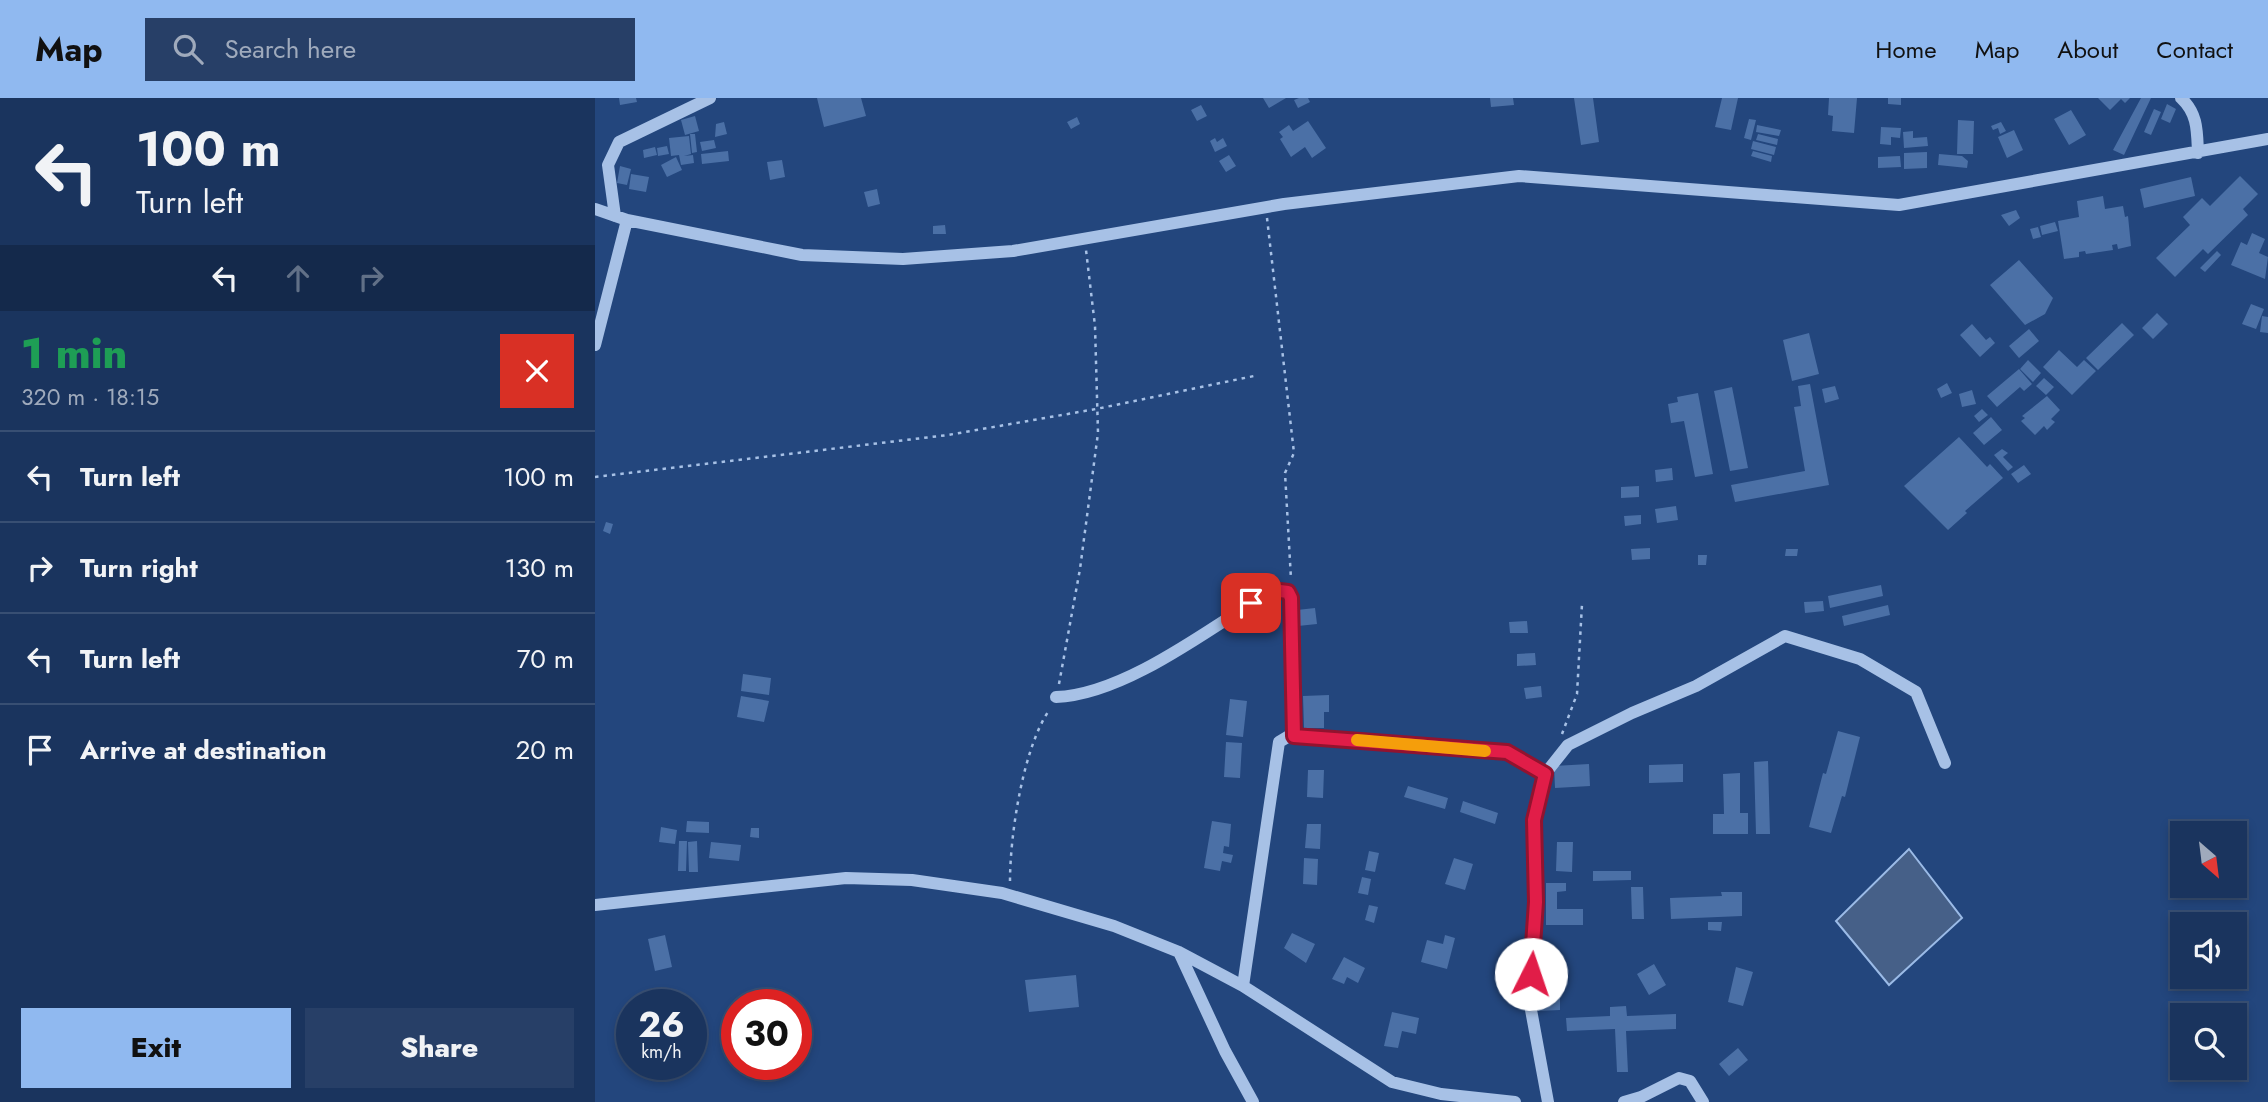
<!DOCTYPE html>
<html lang="en">
<head>
<meta charset="utf-8">
<style>
  :root { --surface:#1a345e; --page:#273f67; --text:#f1f3f6; --muted:#9faabc; --line:#384f73; --accent:#90b9f0 }
  body { margin:0; font-family:Jost,sans-serif; background:var(--page); color:var(--text); height:100vh; display:flex; flex-direction:column; font-size:26px; white-space:nowrap }
  * { box-sizing:border-box; margin:0 }
  p { font-size:23px; color:var(--muted) }
  .icon { flex:none; width:38px; height:38px; fill:none; stroke:currentColor; stroke-width:2; stroke-linecap:round; stroke-linejoin:round }
  .map { position:relative; flex:1; overflow:hidden }
  .panel { display:flex; flex-direction:column; background:var(--surface); width:595px }
  .panel>* { flex:none }
  .top-card { background:#1a345e; color:var(--text); overflow:hidden }
  .needle { width:46px; rotate:152deg }
  .controls { position:absolute; left:1575px; top:723px; display:grid; gap:14px }
  .controls a { display:grid; place-items:center; width:77px; height:77px; border-radius:0px; background:var(--surface); box-shadow:0 4px 10px #0003,0 0 0 2px var(--line); font-size:35px }
  .speed { position:absolute; left:21px; top:891px; display:flex; gap:14px; font-size:35px; font-weight:700; text-align:center }
  .speed>* { display:grid; place-content:center; width:91px; height:91px; border-radius:50%; background:var(--surface); box-shadow:0 4px 10px #0003,0 0 0 2px var(--line); line-height:1 }
  .speed small { font-size:18px; font-weight:400 }
  .speed .limit { border:10px solid #d22; background:#fff; color:#111 }
  .pin { position:absolute; display:grid; place-items:center; width:60px; height:60px; color:#fff; margin:-30px; border-radius:14px; box-shadow:0 4px 10px #0006 }
  .me { position:absolute; width:77px; margin:-38px; rotate:4deg; stroke-linejoin:round; filter:drop-shadow(0 0 5px #0008) }
  .turn { display:flex; align-items:center; gap:24px; height:147px; padding:0 21px; font-size:32px }
  .turn .icon { width:91px; height:91px; stroke-width:2.5 }
  .turn b { display:block; font-size:49px; line-height:60px }
  .lanes { display:flex; align-items:center; height:66px; padding:0 21px; background:#0003; justify-content:center; gap:35px; direction:ltr }
  .lanes .off { opacity:.35 }
  .round { display:grid; place-items:center; flex:none; width:74px; height:74px; border-radius:0px; background:var(--page) }
  .headline { display:flex; align-items:center; justify-content:space-between; height:119px; padding:0 21px }
  h1 { font-size:42px; font-weight:800; line-height:52px; color:#1e9e55 }
  .cta { display:flex; gap:14px; margin-top:auto; padding:14px 21px }
  .cta a { flex:1; height:80px; border-radius:0px; background:var(--accent); color:#111; font-size:28px; font-weight:800; line-height:80px; text-align:center }
  .cta a+a { background:var(--page); color:var(--text) }
  ul { padding:0; list-style:none }
  li { display:flex; align-items:center; gap:21px; height:91px; padding:0 21px; border-top:2px solid var(--line) }
  li div { flex:1 }
  li b { display:block; font-size:26px }
  li em { font-style:normal }
  header { display:flex; align-items:center; gap:42px; box-sizing:border-box; height:98px; padding:0 35px; background:var(--accent); color:#111 }
  header strong { font-size:33px }
  nav { display:flex; gap:38px; margin-inline-start:auto; font-size:24px }
  .search { width:490px; height:63px; background:var(--page); display:flex; align-items:center; gap:18px; box-sizing:border-box; padding:0 24px; border-radius:0px; color:var(--muted); font-size:26px }
  main { display:flex; flex:1; min-height:0 }
  .map>svg:first-child { display:block }
</style>
</head>
<body>
<header>
<strong>Map</strong>
<div class="search"><svg class="icon" aria-label="search" viewBox="0 0 24 24"><circle cx="10" cy="10" r="6"/><path d="M15 15l6 6"/></svg>Search here</div>
<nav><a>Home</a><a>Map</a><a>About</a><a>Contact</a></nav>
</header>
<main>
<section class="panel">
<div class="top-card">
<div class="turn"><svg class="icon" aria-label="left" viewBox="0 0 24 24"><path d="M17 20v-9H6M10 6l-5 5 5 5"/></svg><div><b>100 m</b>Turn left</div></div>
<div class="lanes"><svg class="icon" aria-label="left" viewBox="0 0 24 24"><path d="M17 20v-9H6M10 6l-5 5 5 5"/></svg><svg class="icon off" aria-label="ahead" viewBox="0 0 24 24"><path d="M12 20V5M6 11l6-6 6 6"/></svg><svg class="icon off" aria-label="right" viewBox="0 0 24 24"><path d="M7 20v-9h11M14 6l5 5-5 5"/></svg></div>
</div>
<div class="headline"><div><h1>1 min</h1><p>320 m · 18:15</p></div><a class="round" style="background:#d93025;color:#fff"><svg class="icon" aria-label="close" viewBox="0 0 24 24"><path d="M6 6l12 12M18 6L6 18"/></svg></a></div>
<ul>
<li><svg class="icon" aria-label="left" viewBox="0 0 24 24"><path d="M17 20v-9H6M10 6l-5 5 5 5"/></svg><div><b>Turn left</b></div><em>100 m</em></li>
<li><svg class="icon" aria-label="right" viewBox="0 0 24 24"><path d="M7 20v-9h11M14 6l5 5-5 5"/></svg><div><b>Turn right</b></div><em>130 m</em></li>
<li><svg class="icon" aria-label="left" viewBox="0 0 24 24"><path d="M17 20v-9H6M10 6l-5 5 5 5"/></svg><div><b>Turn left</b></div><em>70 m</em></li>
<li><svg class="icon" aria-label="arrive" viewBox="0 0 24 24"><path d="M6 21V4h12l-3 4 3 4H6"/></svg><div><b>Arrive at destination</b></div><em>20 m</em></li>
</ul>
<div class="cta"><a>Exit</a><a>Share</a></div>
</section>
<div class="map">
<svg width="1673" height="1004" viewBox="0 0 1673 1004">
  <rect width="100%" height="100%" fill="#23467d"/>
  <!-- water -->
  <path fill="#466088" stroke="#9bbbe7" stroke-width="2" d="M1314 751 1367 820 1294 887 1241 823Z"/>
  <!-- building -->
  <path fill="#4b70a6" d="M24 0H41L42 4 25 7Z
    M222 0H266L271 18 229 29Z
    M668 0H691L674 10Z
    M704 0H713L715 4 703 10 699 2Z
    M895 0H918L919 7 896 9Z
    M979 0H998L1004 44 986 47Z
    M1127 0H1143L1136 32 1120 29Z
    M1234 0H1262L1259 35 1237 33 1238 18 1233 17Z
    M1293 0H1306V7L1293 6Z
    M1503 0H1535L1530 5 1526 1 1515 12Z
    M1546 0H1556L1529 57 1518 52Z
    M1572 6 1581 11 1575 25 1566 21Z
    M606 7 612 18 602 23 596 12Z
    M1559 11 1566 14 1556 37 1549 34Z
    M1476 12 1491 37 1474 47 1459 21Z
    M100 18 104 33 90 37 86 22Z
    M482 19 485 26 476 31 472 24Z
    M1154 21 1161 22 1156 42 1149 40Z
    M1363 22 1379 23 1378 56H1362Z
    M713 23 731 50 717 60 710 49 696 59 685 41 688 39 684 34 694 27 698 33Z
    M129 24 132 36 120 39 121 26Z
    M1406 24 1411 33 1405 36 1403 30 1398 32 1396 28Z
    M1162 27 1186 32 1184 38 1161 34Z
    M1286 29 1306 30 1305 40 1296 39V47L1285 46Z
    M1419 32 1428 52 1412 60 1403 39Z
    M1318 33V40L1332 39 1333 48 1309 50 1308 34Z
    M95 36H100L102 54 97 55Z
    M1163 36 1183 41 1182 47 1161 42Z
    M94 38 96 56 89 58 98 57 99 65 86 67 84 57 76 58 74 40Z
    M620 40 622 44 628 40 632 48 620 54 615 43Z
    M119 42 121 50 107 53 105 44Z
    M1158 43 1181 49 1179 57 1156 51Z
    M72 48 74 56 63 58 62 50Z
    M60 49 62 57 49 60 48 52Z
    M133 53 134 63 107 66 106 56Z
    M1158 53 1177 58 1176 64 1156 58Z
    M1332 54V70L1309 71V55Z
    M1344 56 1367 58 1373 63 1372 70 1343 67Z
    M634 57 641 68 631 74 624 63Z
    M1305 58 1306 69 1283 70V59Z
    M81 59 87 72 72 79 66 67Z
    M187 62 190 79 175 82 172 64Z
    M25 68 36 71 32 87 22 85Z
    M36 76 54 79 51 94 34 91Z
    M1645 78 1663 96 1648 111 1653 117 1613 156 1608 151 1580 179 1561 160 1595 127 1588 119 1607 100 1615 108Z
    M1596 79 1600 98 1549 110 1545 91Z
    M282 91 285 106 273 109 269 94Z
    M1508 98 1510 111 1528 108 1530 119 1533 118 1536 148 1523 151 1522 146 1517 147 1518 152 1491 156 1490 153 1484 154V159L1469 161 1463 123 1484 119 1482 103Z
    M1421 112 1425 120 1414 128 1406 117Z
    M1460 124 1463 133 1447 137 1445 128Z
    M350 127 351 136H338V128Z
    M1443 129 1446 139 1438 141 1435 131Z
    M1657 135 1670 141 1664 155 1673 159 1670 181 1636 167 1646 144 1652 147Z
    M1622 153 1626 157 1610 174 1605 170Z
    M1424 162 1458 200 1450 216 1430 227 1395 187Z
    M1656 206 1669 211 1661 231 1647 226Z
    M1562 215 1573 226 1558 241 1547 230Z
    M1667 218 1673 219V235L1665 234Z
    M1527 225 1539 237 1503 272 1491 260Z
    M1377 226 1391 242 1395 239 1400 245 1385 259 1365 237Z
    M1434 231 1444 243 1424 260 1414 248Z
    M1214 235 1224 276 1197 283 1188 242Z
    M1464 252 1482 269 1489 262 1501 273 1477 297 1448 269Z
    M1433 262 1446 275 1438 284 1425 271Z
    M1424 271 1437 286 1429 293 1425 289 1402 309 1392 298Z
    M1449 280 1459 289 1451 297 1441 288Z
    M1352 285 1357 295 1346 300 1342 291Z
    M1215 286 1234 387 1140 404 1136 387 1210 373 1199 309 1206 308 1203 288Z
    M1240 288 1244 301 1230 305 1227 291Z
    M1137 289 1153 370 1135 373 1119 293Z
    M1377 292 1381 306 1367 309 1364 296Z
    M1103 295 1118 376 1100 379 1089 323 1076 325 1073 306 1083 304 1082 299Z
    M1452 298 1465 312 1456 321 1460 324 1452 332 1449 328 1440 337 1426 323 1430 320 1427 318Z
    M1387 311 1393 317 1384 324 1379 318Z
    M1396 319 1407 332 1389 347 1378 335Z
    M1364 339 1392 369 1395 366 1408 380 1370 413 1372 415 1353 432 1309 388Z
    M1407 351 1413 355 1408 359 1418 369 1413 373 1399 357Z
    M1429 367 1436 376 1423 385 1416 376Z
    M1077 370 1078 382 1061 384 1060 372Z
    M1044 388V399L1026 400V389Z
    M1081 408 1083 422 1062 425 1060 411Z
    M1046 417V426L1030 428 1029 418Z
    M11 424 18 426 15 436 8 433Z
    M1055 450V461L1037 462 1036 451Z
    M1191 451H1203L1202 458H1190Z
    M1103 457H1112L1111 467H1103Z
    M1286 487 1288 498 1235 510 1233 498Z
    M1228 503 1229 513 1210 515 1209 504Z
    M1293 507 1295 517 1249 528 1247 518Z
    M720 510 722 526 703 528 702 512Z
    M932 523 933 535H915L914 524Z
    M940 555 941 567 922 568V556Z
    M148 576 176 580 174 597 146 593Z
    M946 588 947 599 931 601 929 590Z
    M734 597V614H729V630H709L708 598Z
    M146 598 174 603 169 624 142 619Z
    M635 601 652 603 648 639 631 637Z
    M1243 633 1265 639 1250 699 1247 698 1236 735 1214 729 1228 675 1231 676Z
    M631 644 647 645 645 680 629 679Z
    M1173 663 1175 736H1161L1159 664Z
    M994 666 995 688 960 690 959 668Z
    M1088 666V684L1054 685V667Z
    M713 672H729L728 700 712 699Z
    M1145 675V715H1153V736H1118V716H1129L1128 676Z
    M813 688 853 700 850 711 809 699Z
    M868 703 903 715 900 726 865 714Z
    M92 723 114 724V735L91 734Z
    M617 723 636 726 634 749 629 748 628 755 638 757 636 765 627 763 625 773 609 770Z
    M712 726H726L725 751 710 750Z
    M66 729 82 732 80 746 64 744Z
    M156 730H164V740L155 739Z
    M84 743H92L91 773H83Z
    M102 743 103 774H94L93 744Z
    M116 744 146 747 144 763 114 760Z
    M962 744H978L977 774 961 773Z
    M774 753 784 755 780 774 770 772Z
    M709 760 723 761 722 787 708 786Z
    M859 760 878 766 870 792 850 786Z
    M998 773H1036V782L998 783Z
    M767 779 776 781 773 797 763 795Z
    M951 785H971V793L962 794V811H988V827H951Z
    M1036 789H1048L1049 821H1037Z
    M1126 794H1147V818L1076 821 1075 800 1127 798Z
    M774 807 783 809 779 825 770 822Z
    M1113 824H1127L1126 833 1113 832Z
    M697 835 720 846 711 865 689 850Z
    M70 837 77 869 60 873 53 841Z
    M850 837 860 840 852 871 826 864 832 842 848 846Z
    M749 859 770 870 763 885 752 879 749 886 737 881Z
    M1059 866 1071 887 1054 897 1042 876Z
    M1141 869 1158 874 1148 908 1133 904Z
    M481 877 484 909 434 914 430 882Z
    M965 900V912L943 913V901Z
    M1031 908 1032 918 1081 916V931L1031 933 1033 974H1022L1020 931 972 933 971 920 1015 918V909Z
    M797 914 824 920 821 936 807 933 803 950 789 948Z
    M1143 950 1153 962 1134 978 1124 966Z"/>
  <g fill="none" stroke-linecap="round" stroke-linejoin="round">
    <!-- path -->
    <path stroke="#a7c1e6" stroke-width="2.5" stroke-dasharray="3.5 5" stroke-linecap="butt" d="M672 120 699 355 690 375 696 481
      M0 379 353 337 501 311 659 278
      M464 586 485 471 503 335 500 228 491 152
      M967 636 982 596 987 506
      M415 783C415 737 428 649 455 611"/>
    <!-- minor -->
    <path stroke="#a7c1e6" stroke-width="12" d="M1586 0C1603 16 1602 33 1603 55
      M0 111 32 122 207 157 308 161 418 153 689 106 924 78 1304 107 1673 41
      M20 118 13 67 24 44 115 0
      M0 247 32 122
      M461 599C530 597 618 528 677 492L693 494 696 500 699 638
      M0 807 251 780 317 782 407 795 519 828 584 854 648 888 797 984 846 996 920 1004
      M584 854 630 953 658 1004
      M648 888 684 644 694 638H714L912 654 950 676
      M953 1004 934 901 941 804 939 722 950 676 973 647 1037 615 1101 588 1190 538 1265 561 1321 594 1350 665
      M1029 1004 1046 999 1084 980 1095 983 1108 1004"/>
  </g>
  <g fill="none" stroke-linecap="round" stroke-linejoin="round">
    <defs>
      <path id="route" d="M656 505 677 492 693 494 696 500 699 638 912 654 950 676 939 722 941 804 936 876"/>
    </defs>
    <!-- route casing -->
    <use href="#route" stroke="#92132f" stroke-width="18"/>
    <!-- route -->
    <use href="#route" stroke="#e11d48" stroke-width="12"/>
    <!-- slow -->
    <path stroke="#f59e0b" stroke-width="12" d="M762 642 890 653"/>
  </g>
</svg>
<div class="controls">
<a><svg class="needle" viewBox="-14 -14 28 28"><path d="M0-13l5 13h-10z" fill="#e53935"/><path d="M0 13l5-13h-10z" fill="#9faabc"/></svg></a>
<a><svg class="icon" aria-label="sound" viewBox="0 0 24 24"><path d="M4 9h4l5-4v14l-5-4H4zM17 9q2 3 0 6"/></svg></a>
<a><svg class="icon" aria-label="search" viewBox="0 0 24 24"><circle cx="10" cy="10" r="6"/><path d="M15 15l6 6"/></svg></a>
</div>
<div class="speed"><div>26<small>km/h</small></div><div class="limit">30</div></div>
<div class="pin" style="left:656px;top:505px;background:#d93025"><svg class="icon" aria-label="arrive" viewBox="0 0 24 24"><path d="M6 21V4h12l-3 4 3 4H6"/></svg></div>
<svg class="me" style="left:936px;top:876px" viewBox="-20 -20 40 40"><circle r="19" fill="#fff"/><path d="M0-13L10 11 0 6-10 11z" fill="#e11d48"/></svg>
</div>
</main>
</body>
</html>
